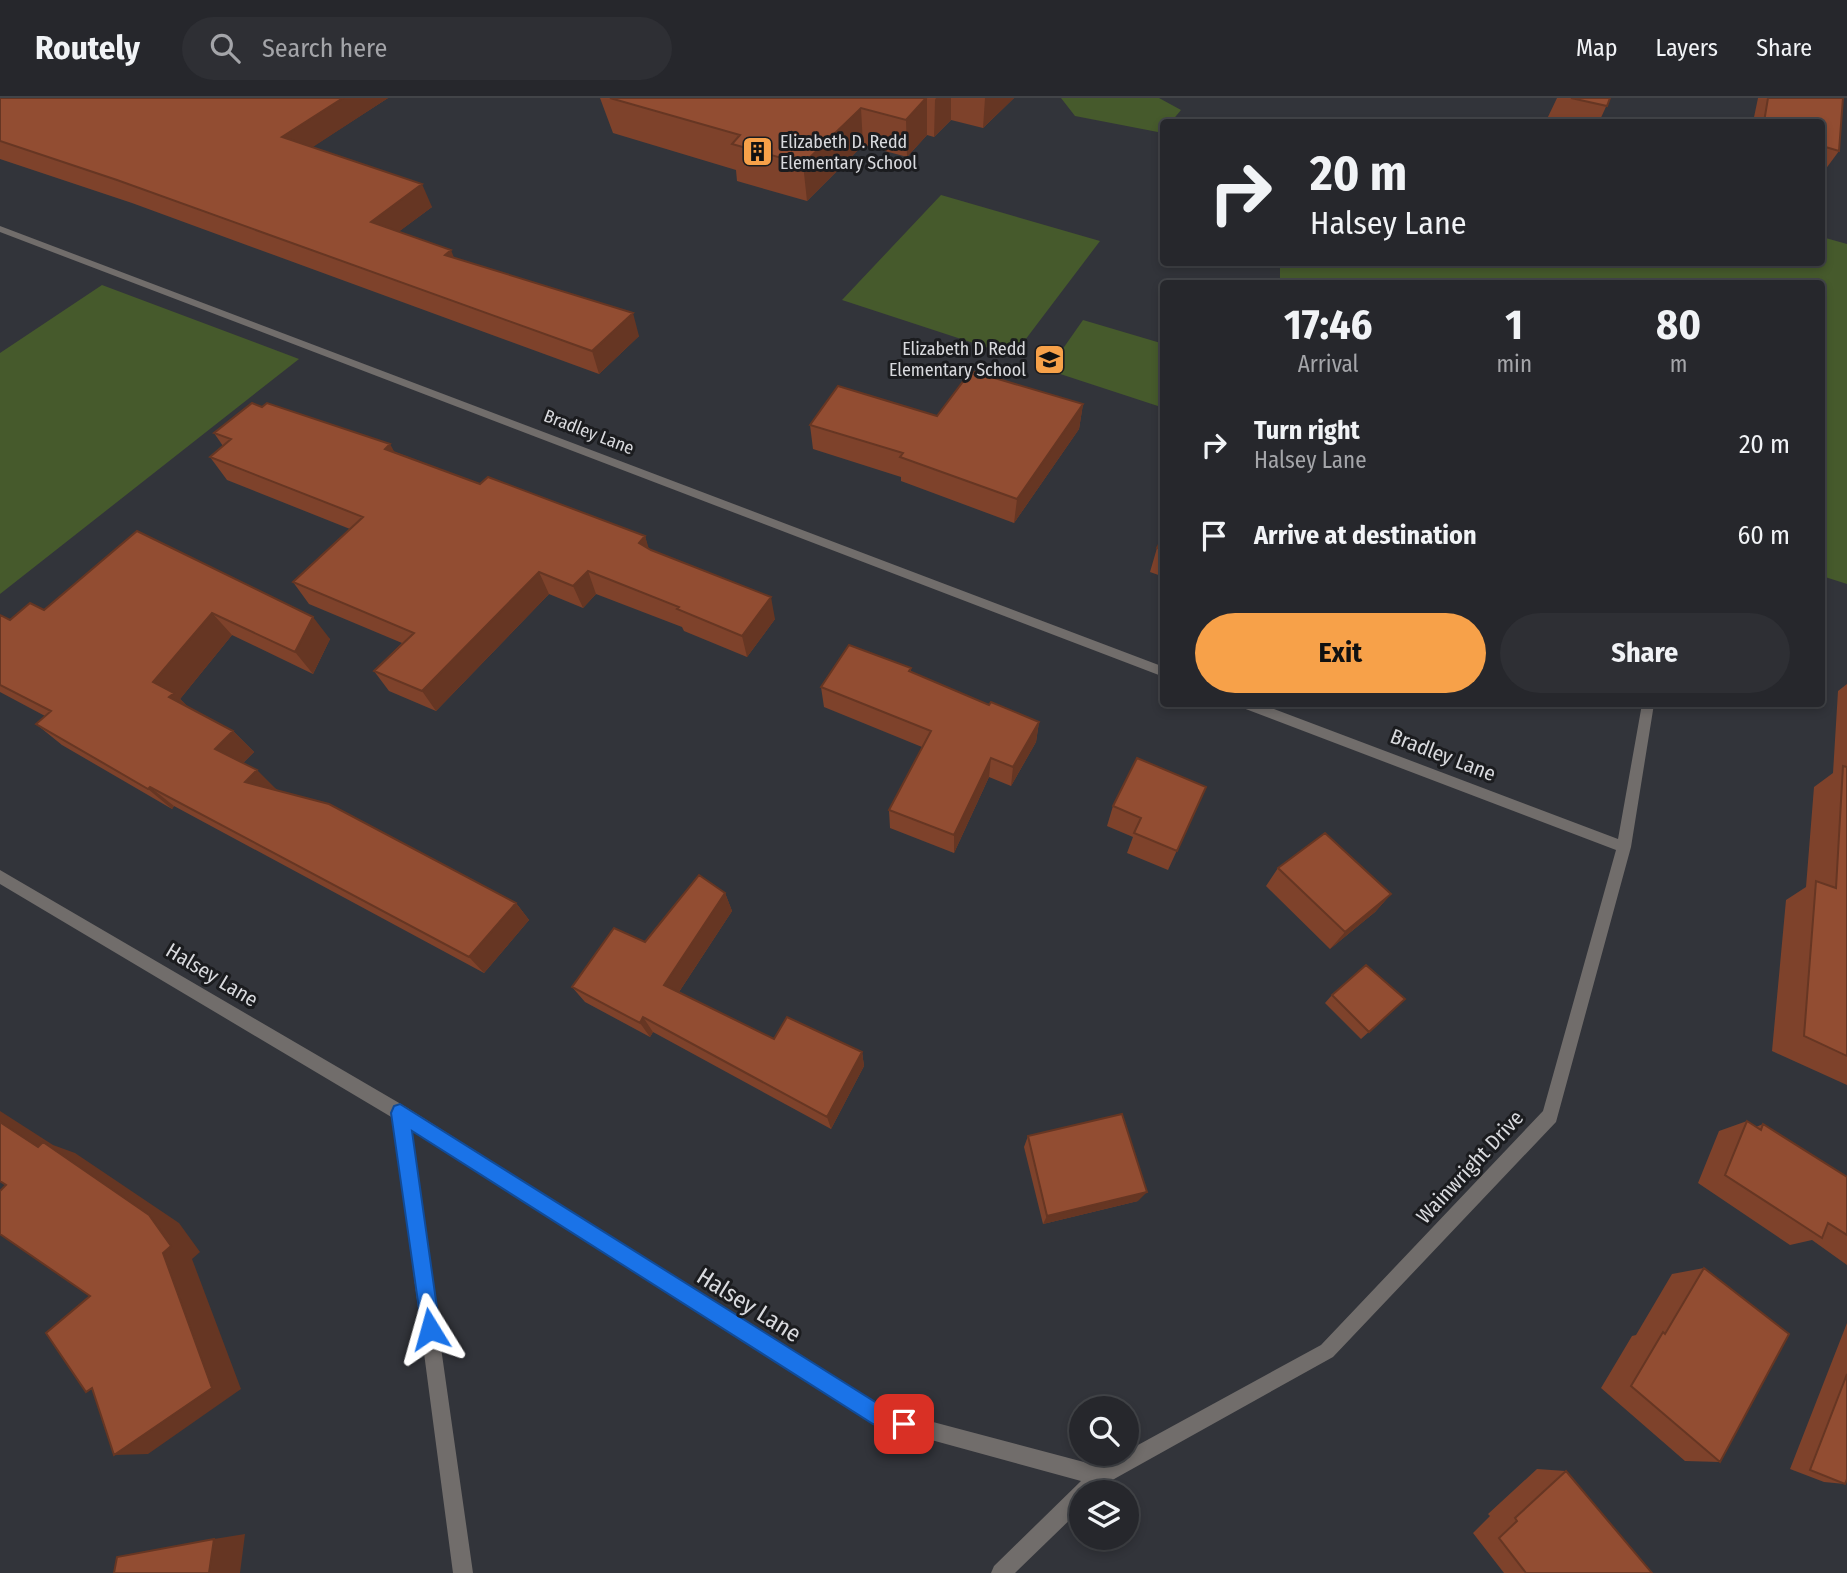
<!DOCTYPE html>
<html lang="en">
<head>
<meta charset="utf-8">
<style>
  :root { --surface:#26272c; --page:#2e2f34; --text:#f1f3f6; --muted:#a4a5a9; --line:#424448; --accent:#f7a149 }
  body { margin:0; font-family:"Fira Sans Condensed",sans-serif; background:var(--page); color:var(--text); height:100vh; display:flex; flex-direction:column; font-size:26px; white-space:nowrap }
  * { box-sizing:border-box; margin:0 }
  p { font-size:23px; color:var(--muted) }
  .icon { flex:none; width:38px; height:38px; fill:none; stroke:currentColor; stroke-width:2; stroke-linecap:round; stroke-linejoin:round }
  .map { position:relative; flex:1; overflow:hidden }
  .drawer { position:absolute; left:1160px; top:182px; width:665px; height:427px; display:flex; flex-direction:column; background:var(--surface); border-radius:7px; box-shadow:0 4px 10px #0003,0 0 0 2px var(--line) }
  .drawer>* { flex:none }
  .banner { position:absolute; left:1160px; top:21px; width:665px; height:147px; border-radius:7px; box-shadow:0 4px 10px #0003,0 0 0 2px var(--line); background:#26272c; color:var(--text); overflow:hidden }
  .controls { position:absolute; left:1069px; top:1298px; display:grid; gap:14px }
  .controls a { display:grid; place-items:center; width:70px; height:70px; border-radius:50%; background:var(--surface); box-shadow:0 4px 10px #0003,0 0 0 2px var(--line); font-size:35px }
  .pin { position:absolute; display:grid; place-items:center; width:60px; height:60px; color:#fff; margin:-30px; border-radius:14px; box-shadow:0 4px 10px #0006 }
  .me { position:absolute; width:77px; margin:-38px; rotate:352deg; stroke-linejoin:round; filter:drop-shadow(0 0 5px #0008) }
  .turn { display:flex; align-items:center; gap:24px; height:147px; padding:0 35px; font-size:32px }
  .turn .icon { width:91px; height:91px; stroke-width:2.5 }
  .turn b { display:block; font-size:49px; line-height:60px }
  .eta { display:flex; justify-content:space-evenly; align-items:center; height:119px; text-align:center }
  .eta b { font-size:42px; font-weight:700; line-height:49px }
  .cta { display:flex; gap:14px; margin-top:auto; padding:14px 35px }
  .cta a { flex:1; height:80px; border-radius:42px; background:var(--accent); color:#111; font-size:28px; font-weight:700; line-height:80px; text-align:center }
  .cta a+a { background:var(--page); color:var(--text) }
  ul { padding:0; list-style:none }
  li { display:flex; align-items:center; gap:21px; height:91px; padding:0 35px }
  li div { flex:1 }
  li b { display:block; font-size:26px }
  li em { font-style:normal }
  header { display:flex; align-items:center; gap:42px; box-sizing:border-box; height:98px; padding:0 35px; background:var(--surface); border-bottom:2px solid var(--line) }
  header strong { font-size:33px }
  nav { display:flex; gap:38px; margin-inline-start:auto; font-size:24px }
  .search { width:490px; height:63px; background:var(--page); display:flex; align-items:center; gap:18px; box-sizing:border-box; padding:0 24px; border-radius:38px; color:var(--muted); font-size:26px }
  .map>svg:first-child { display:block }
</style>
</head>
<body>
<header>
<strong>Routely</strong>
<div class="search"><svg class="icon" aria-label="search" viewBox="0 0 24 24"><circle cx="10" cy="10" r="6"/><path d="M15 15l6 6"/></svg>Search here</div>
<nav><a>Map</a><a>Layers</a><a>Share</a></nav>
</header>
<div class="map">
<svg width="1847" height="1475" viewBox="0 0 1847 1475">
  <rect width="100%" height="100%" fill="#32343a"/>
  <!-- green -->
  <path fill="#465a2c" d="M1061 0H1159L1181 12 1171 24H1164L1163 35 1075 18Z
    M941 97 1100 143 1013 258 842 202Z
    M1822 139 1847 146V486L1822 478V186L1280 185V164H1822Z
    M102 187 299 261 0 496V255Z
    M1083 222 1164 246V310L1048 272Z"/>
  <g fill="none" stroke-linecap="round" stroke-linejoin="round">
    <!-- street -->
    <path fill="#716d6b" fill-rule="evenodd" d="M0 128 1164 569V579L0 134Z
      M1242 606H1261L1618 741 1642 606H1654L1631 749 1556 1024 1333 1259 1107 1385 1096 1395H1082V1410L1015 1475H991L994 1468 1081 1383 873 1326 410 1031 473 1475H453L393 1020 0 786V772L406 1009 884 1311 1099 1368 1121 1356H1127V1353L1321 1247 1543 1013 1616 752 1243 610Z"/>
  </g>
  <!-- wall -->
  <path fill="#7e422b" d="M0 0H388L312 49 432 109 398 134 453 159 639 238 599 276 132 105 0 61Z
    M600 0H1014L983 30 951 22 934 39 927 37 907 59 863 47 807 103 737 83 736 72 613 35Z
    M1557 0H1610L1599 24H1560L1547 21Z
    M1758 0H1843L1839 53 1822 76V24H1753Z
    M1083 306 1079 331 1014 425 901 383V379L813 351 810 327Z
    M214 335 395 354 480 386 645 438 648 450 775 521 747 559 684 533 682 529 596 496 583 510 549 496 436 613 389 593 374 573 402 545 309 506 293 484 350 431 227 382 210 359 223 348Z
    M137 433 330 541 313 576 232 537 180 601 188 609 233 633 254 654 243 665 277 692 516 805 529 822 484 875 174 708 172 711 62 647 36 626 45 618 0 594V517L10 522 44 512Z
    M1164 437V479L1150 474 1157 450Z
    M911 570V574L989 607 1039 624 1036 644 1011 688 989 679 954 755 890 730 889 712 922 649 824 609 821 589Z
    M1847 586V987L1772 953 1786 802 1806 789 1814 689 1833 675 1838 593Z
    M1206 689 1168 772 1127 755 1133 739 1107 728 1113 708Z
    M1278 770 1391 796 1375 814 1330 851 1266 788Z
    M725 795 732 813 679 894 774 941 862 954 864 968 831 1031 653 934 650 939 585 904 572 889Z
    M1332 897 1405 901 1361 941 1325 905Z
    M1747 1023 1756 1029 1763 1026 1847 1079V1167L1812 1142 1790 1147 1698 1085 1719 1033Z
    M1028 1038 1138 1103 1043 1126 1024 1049Z
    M1704 1170 1720 1364 1685 1363 1601 1290 1632 1238 1636 1237 1672 1176Z
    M1847 1225V1381L1845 1386 1824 1384 1790 1371Z
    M1537 1371 1566 1373 1652 1475H1504L1473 1435 1490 1418 1488 1416Z"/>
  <!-- shaded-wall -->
  <path fill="#663623" d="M343 0H388L293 62 282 39Z
    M927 0V37L907 59 906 22Z
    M936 0H951V22L934 39 935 2Z
    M985 0H1014L983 30Z
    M861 10 863 47 807 103 803 66Z
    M422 86 432 109 381 147 371 124Z
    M451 152 460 175 445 157Z
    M633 215 639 238 599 276 592 253Z
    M1083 306 1079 331 1014 425 1017 401Z
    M390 346 403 369 385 351Z
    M645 438 652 461 639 445Z
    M588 473 596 496 583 510 573 488Z
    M539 474 549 496 436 613 422 593Z
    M771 499 775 521 747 559 742 538Z
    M212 515 232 537 180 601 196 616 192 620 153 584Z
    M313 519 330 541 313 576 295 554Z
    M1039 624 1036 644 1011 688 1013 669Z
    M233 633 254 654 237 671 215 651Z
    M991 660 989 679 954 755V737Z
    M257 672 277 692 266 703 245 684Z
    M150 689 174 708 172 711 148 691Z
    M725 795 732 813 673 903 664 887Z
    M1391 796 1375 814 1330 851 1345 834Z
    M516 805 529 822 484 875 469 859Z
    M643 919 653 934 650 939 640 925Z
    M862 954 864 968 831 1031 827 1019Z
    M0 1013 53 1047 75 1055 179 1125 200 1154 192 1161 241 1291 148 1356 114 1357 212 1290 38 1049 0 1024Z
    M1147 1094 1138 1103 1043 1126 1047 1118Z
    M245 1436 240 1475H209L214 1441Z"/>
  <!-- building -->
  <path fill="#924d32" stroke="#663623" stroke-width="2" d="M0 0H343L282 39 422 86 371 124 451 152 445 157 633 215 592 253 117 82 0 43Z
    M610 0H926L906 22 861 10 803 66 732 46 740 37Z
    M1571 0H1610L1607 8Z
    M1768 0H1843L1839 53 1822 48V24H1764Z
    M971 273 1083 306 1017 401 900 359 903 355 810 327 838 288 937 318Z
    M252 305 262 309 267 305 390 346 385 351 480 386 488 379 645 438 639 445 651 452 771 499 742 538 677 511 679 509 588 473 573 488 539 474 422 593 374 573 414 535 293 484 363 419 210 359 231 341 214 335Z
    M137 433 313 519 295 554 212 515 153 584 174 595 169 599 233 633 215 651 257 672 245 684 329 706 516 805 469 859 150 689 148 691 36 626 51 613 0 587V517L10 522 30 505 44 512Z
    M1164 437V452L1157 450Z
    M849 547 911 570 909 573 989 607 991 604 1039 624 1013 669 991 660 954 737 889 712 931 633 821 589Z
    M1137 660 1206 689 1177 753 1134 735 1141 720 1113 708Z
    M1843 668 1847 669V958L1804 938 1816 783 1836 790Z
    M1325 735 1391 796 1345 834 1278 770Z
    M699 777 725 795 664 887 774 941 787 919 862 954 827 1019 643 919 640 925 572 889 614 830 645 844Z
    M1366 867 1405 901 1369 934 1332 897Z
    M1122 1016 1147 1094 1047 1118 1028 1038Z
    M1747 1023 1761 1032 1763 1026 1847 1079V1137L1828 1125 1822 1140 1725 1077Z
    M0 1024 38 1049 43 1044 149 1117 171 1148 163 1155 212 1290 114 1357 92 1290 86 1294 46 1235 90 1198 0 1136V1093L6 1087 0 1083Z
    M1704 1170 1789 1236 1720 1364 1631 1288 1663 1234 1665 1236Z
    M1847 1276V1381L1845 1386 1810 1372Z
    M1566 1373 1652 1475H1526L1499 1440 1517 1423 1515 1420Z
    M214 1441 209 1475H114L117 1459Z"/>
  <!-- route -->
  <path fill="#1a73e8" stroke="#114b97" stroke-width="2" d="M400 1006 885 1310 912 1318 915 1326 912 1333 904 1336 873 1326 412 1033 440 1231 437 1239 430 1241 423 1239 391 1015 394 1008Z"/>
  <!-- icons -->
  <defs>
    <symbol id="building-square" viewBox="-11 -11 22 22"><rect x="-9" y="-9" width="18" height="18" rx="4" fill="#f7a149" stroke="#1b1c1f"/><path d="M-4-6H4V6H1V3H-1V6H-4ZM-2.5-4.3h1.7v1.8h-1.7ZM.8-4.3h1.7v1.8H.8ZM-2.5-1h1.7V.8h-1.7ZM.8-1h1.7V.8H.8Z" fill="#111"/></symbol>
    <symbol id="school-square" viewBox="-11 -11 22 22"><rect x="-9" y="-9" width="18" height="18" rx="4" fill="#f7a149" stroke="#1b1c1f"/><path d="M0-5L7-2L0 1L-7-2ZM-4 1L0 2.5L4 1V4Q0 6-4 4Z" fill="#111"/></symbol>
  </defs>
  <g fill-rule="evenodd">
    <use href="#building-square" x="740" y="36" width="35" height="35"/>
    <use href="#school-square" x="1032" y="244" width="35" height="35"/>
  </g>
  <g text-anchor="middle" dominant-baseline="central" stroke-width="6" stroke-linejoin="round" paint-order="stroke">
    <!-- far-poi labels -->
    <g font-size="18" fill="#d9dade" stroke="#1b1c1f" text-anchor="start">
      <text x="780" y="44">Elizabeth D. Redd<tspan x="780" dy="21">Elementary School</tspan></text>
      <text x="1026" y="251" text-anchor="end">Elizabeth D Redd<tspan x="1026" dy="21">Elementary School</tspan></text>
    </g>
    <!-- far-street labels -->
    <g font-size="18" fill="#d9dade" stroke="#1b1c1f">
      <text transform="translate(589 334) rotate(21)">Bradley Lane</text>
    </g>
    <!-- street labels -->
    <g font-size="21" fill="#d9dade" stroke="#1b1c1f">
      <text transform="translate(1443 657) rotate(21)">Bradley Lane</text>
      <text transform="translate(212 877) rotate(31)">Halsey Lane</text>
      <text transform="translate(1470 1069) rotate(-47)">Wainwright Drive</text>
    </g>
    <!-- near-street labels -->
    <g font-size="24" fill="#d9dade" stroke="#1b1c1f">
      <text transform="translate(749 1207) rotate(32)">Halsey Lane</text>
    </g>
  </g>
</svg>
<div class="controls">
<a><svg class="icon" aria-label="search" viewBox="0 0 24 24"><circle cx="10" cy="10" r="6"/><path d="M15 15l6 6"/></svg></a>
<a><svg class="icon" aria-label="layers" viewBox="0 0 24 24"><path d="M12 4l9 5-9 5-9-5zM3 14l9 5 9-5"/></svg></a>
</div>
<div class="pin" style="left:904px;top:1326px;background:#d93025"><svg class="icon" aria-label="arrive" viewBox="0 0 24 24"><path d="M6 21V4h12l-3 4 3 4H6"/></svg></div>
<svg class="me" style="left:430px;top:1231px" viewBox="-20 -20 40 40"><path d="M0-17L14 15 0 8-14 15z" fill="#1a73e8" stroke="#fff" stroke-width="4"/></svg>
<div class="banner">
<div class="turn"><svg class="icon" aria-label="right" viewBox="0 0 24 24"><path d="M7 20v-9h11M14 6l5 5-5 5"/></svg><div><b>20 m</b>Halsey Lane</div></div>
</div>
<section class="drawer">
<div class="eta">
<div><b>17:46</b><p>Arrival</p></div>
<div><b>1</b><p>min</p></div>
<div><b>80</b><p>m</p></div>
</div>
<ul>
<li><svg class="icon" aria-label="right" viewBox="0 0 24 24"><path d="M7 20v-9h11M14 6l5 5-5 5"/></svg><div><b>Turn right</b><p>Halsey Lane</p></div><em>20 m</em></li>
<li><svg class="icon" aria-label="arrive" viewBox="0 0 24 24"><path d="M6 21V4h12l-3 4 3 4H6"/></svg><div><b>Arrive at destination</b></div><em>60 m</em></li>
</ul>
<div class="cta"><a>Exit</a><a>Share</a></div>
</section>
</div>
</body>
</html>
